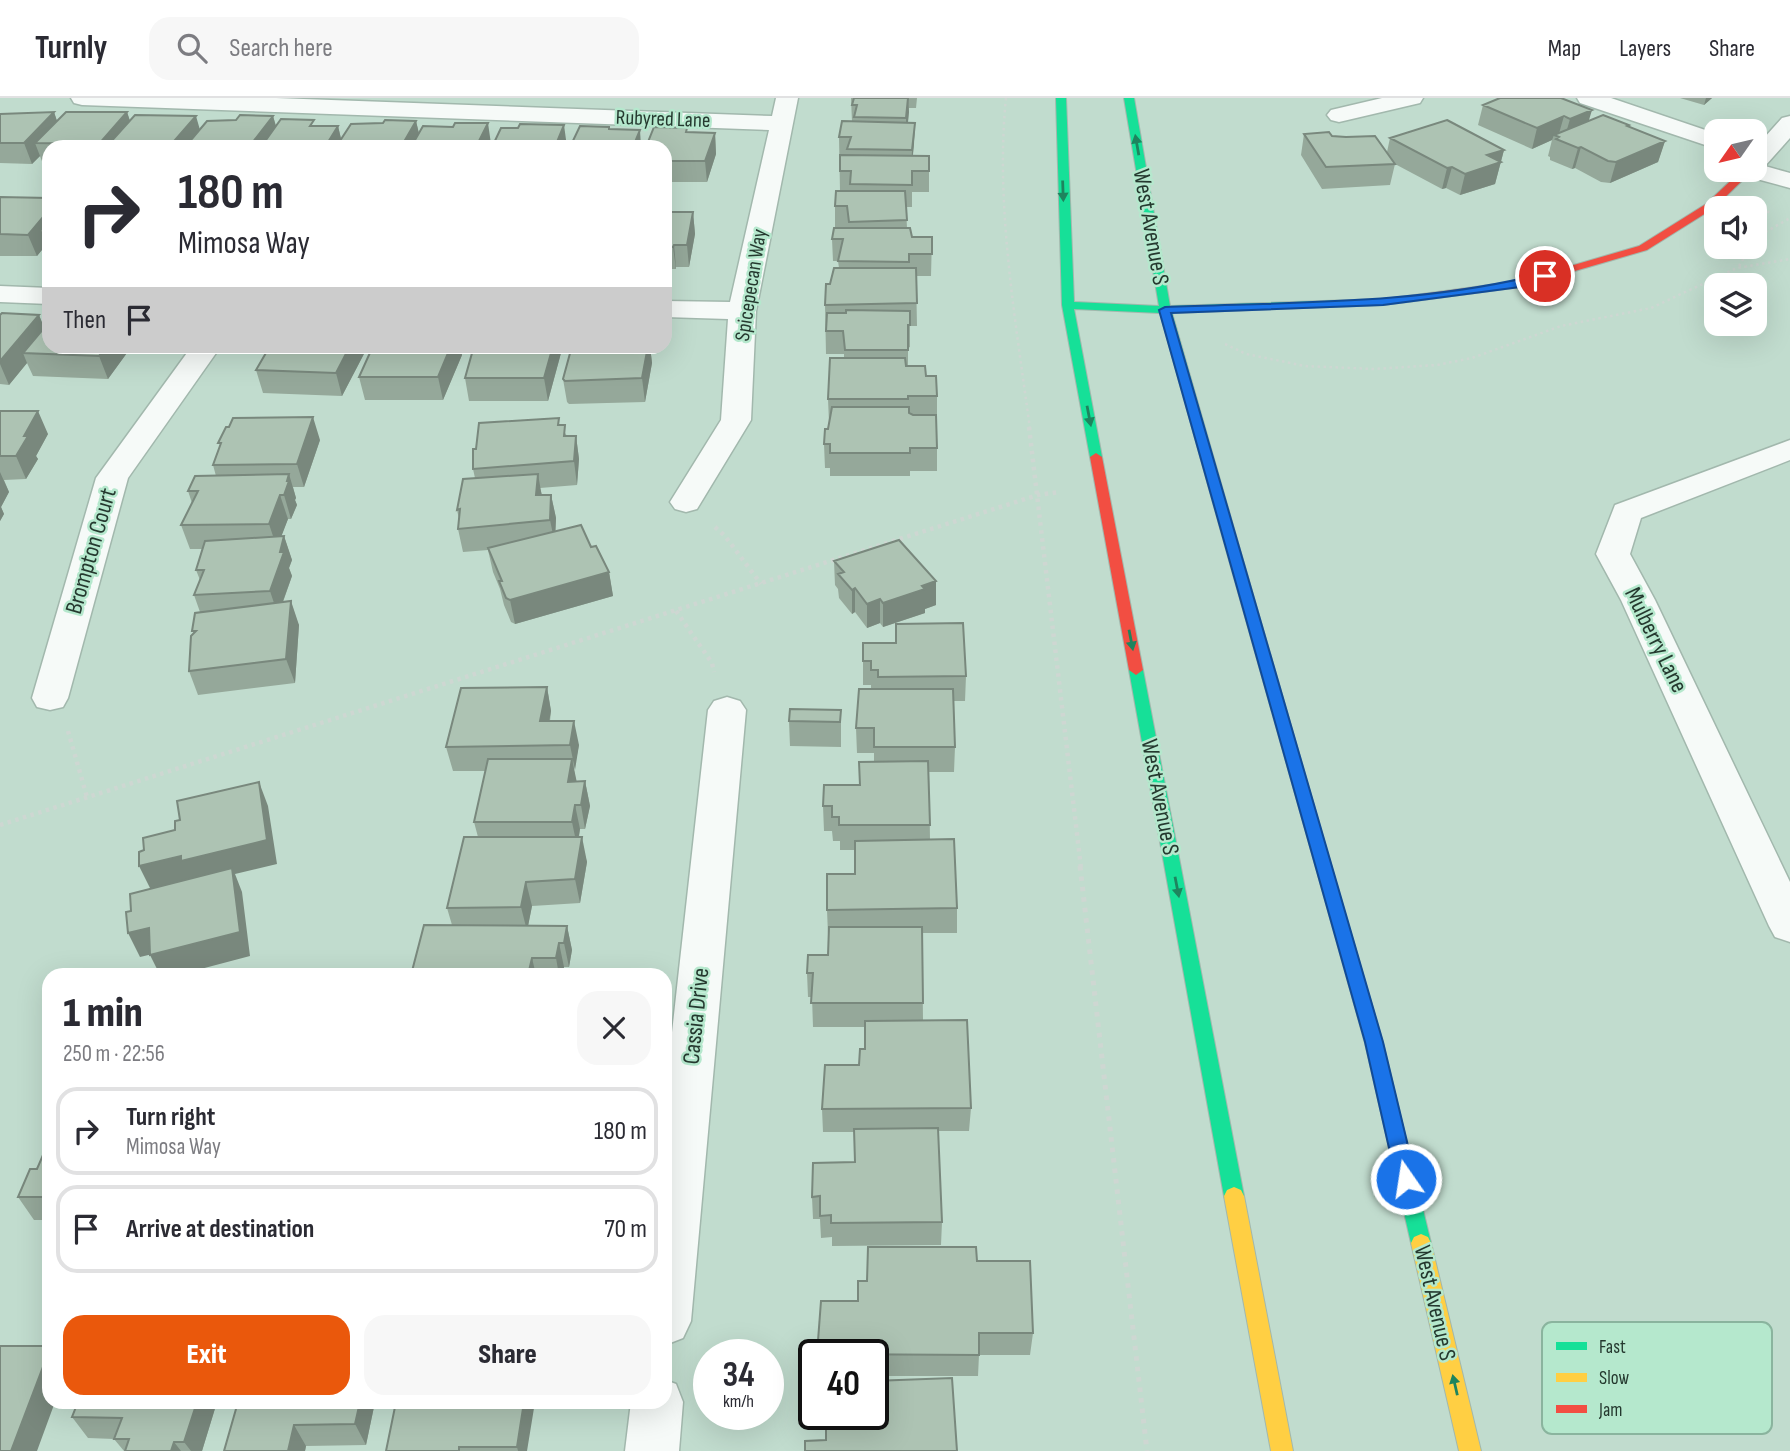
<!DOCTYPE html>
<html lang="en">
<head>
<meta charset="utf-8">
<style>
  :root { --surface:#fff; --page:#f7f7f7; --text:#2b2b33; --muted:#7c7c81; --line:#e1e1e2; --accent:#ea580c }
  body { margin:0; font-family:"Sofia Sans Condensed",sans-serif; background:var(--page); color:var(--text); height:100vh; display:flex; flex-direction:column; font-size:26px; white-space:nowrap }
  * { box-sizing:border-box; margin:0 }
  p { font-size:23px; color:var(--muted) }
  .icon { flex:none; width:38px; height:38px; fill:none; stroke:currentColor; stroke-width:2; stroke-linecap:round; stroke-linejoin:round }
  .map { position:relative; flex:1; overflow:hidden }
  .side { position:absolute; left:42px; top:870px; width:630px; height:441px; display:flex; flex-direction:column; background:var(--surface); border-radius:21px; box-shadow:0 7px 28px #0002 }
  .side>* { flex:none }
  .banner { position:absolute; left:42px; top:42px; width:630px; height:214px; border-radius:21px; box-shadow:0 7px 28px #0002; background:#fff; color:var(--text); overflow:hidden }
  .needle { width:46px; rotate:236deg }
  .tools { position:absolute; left:1704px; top:21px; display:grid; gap:14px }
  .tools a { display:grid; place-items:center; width:63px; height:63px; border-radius:14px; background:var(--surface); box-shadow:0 7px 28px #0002; font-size:35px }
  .speed { position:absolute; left:693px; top:1241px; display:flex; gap:14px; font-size:35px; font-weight:700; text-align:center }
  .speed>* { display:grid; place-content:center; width:91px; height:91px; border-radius:50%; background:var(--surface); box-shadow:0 7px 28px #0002; line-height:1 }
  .speed small { font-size:18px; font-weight:400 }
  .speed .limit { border:4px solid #111; border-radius:10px; background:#fff; color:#111 }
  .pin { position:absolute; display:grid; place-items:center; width:60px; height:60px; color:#fff; margin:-30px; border:4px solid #fff; border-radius:50%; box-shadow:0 2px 7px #0007 }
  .me { position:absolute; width:77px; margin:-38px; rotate:347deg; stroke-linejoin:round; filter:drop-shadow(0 0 5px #0008) }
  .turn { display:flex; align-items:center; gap:24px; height:147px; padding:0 21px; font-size:32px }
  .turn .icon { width:91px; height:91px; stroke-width:2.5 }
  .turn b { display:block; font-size:49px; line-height:60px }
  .then { display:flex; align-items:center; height:66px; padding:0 21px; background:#0003; gap:14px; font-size:26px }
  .round { display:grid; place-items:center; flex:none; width:74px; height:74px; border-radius:21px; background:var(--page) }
  .overview { display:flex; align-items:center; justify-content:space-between; height:119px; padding:0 21px }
  h1 { font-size:42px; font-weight:800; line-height:52px }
  .action { display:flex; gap:14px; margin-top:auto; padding:14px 21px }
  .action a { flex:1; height:80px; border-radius:21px; background:var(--accent); color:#fff; font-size:28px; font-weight:800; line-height:80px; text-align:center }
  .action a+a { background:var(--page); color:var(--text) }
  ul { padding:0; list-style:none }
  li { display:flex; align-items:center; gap:21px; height:88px; margin:0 14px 10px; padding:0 7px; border:4px solid var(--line); border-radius:21px }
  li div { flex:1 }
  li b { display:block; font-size:26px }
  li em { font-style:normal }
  header { display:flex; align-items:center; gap:42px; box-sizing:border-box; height:98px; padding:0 35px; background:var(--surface); border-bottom:2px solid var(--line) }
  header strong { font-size:33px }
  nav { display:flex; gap:38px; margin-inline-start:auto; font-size:24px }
  .search { width:490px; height:63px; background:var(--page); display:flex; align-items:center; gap:18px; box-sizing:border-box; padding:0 24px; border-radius:21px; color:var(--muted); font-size:26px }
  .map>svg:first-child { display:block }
</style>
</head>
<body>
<header>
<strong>Turnly</strong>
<div class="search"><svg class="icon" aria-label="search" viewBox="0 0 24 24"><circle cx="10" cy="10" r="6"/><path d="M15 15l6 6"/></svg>Search here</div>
<nav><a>Map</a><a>Layers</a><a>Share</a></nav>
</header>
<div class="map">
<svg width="1790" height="1353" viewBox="0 0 1790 1353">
  <rect width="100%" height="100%" fill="#c1dcce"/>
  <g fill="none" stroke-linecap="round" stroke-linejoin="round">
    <defs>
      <path id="street" d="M71 0H276L772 18 776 0H798L756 213 751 322 697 411 686 414 675 411 670 404 721 322 728 221 665 219V203L730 204 769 32 82 7 74 5Z
        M1382 0H1423L1420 5 1339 24 1331 22 1327 17 1331 12Z
        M1577 0H1611L1717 36V51L1580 5Z
        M1790 18V40L1765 68 1790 75V90L1742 77 1739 72H1755V50L1782 20Z
        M0 188 49 190V206L0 204Z
        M192 248H221L128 380 68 600 63 609 50 612 37 609 32 600 96 380Z
        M1790 342V362L1641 420 1630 456 1655 502 1790 784V844L1775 839 1769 828 1621 502 1596 456 1615 407Z
        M727 599 740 603 746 612 691 1223 683 1240 665 1247V997L708 612 714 603Z
        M665 1282 676 1286 683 1304 679 1353H625L631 1304H665Z"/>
      <path id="fast" d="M1056 0H1066L1074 204 1159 208 1124 0H1134L1170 208 1383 201 1415 197 1421 200 1415 203 1383 207 1172 215 1243 462 1241 465H1231L1229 462 1160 215 1074 211 1102 359 1096 363 1090 359 1062 207Z
        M1136 567 1143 572 1244 1098 1241 1104 1234 1107 1227 1104 1224 1098 1129 572Z
        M1326 771 1332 773 1334 777 1383 945 1431 1145 1428 1151 1421 1154 1414 1151 1411 1145 1365 945 1318 777 1320 773Z"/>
      <path id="slow" d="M1234 1089 1241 1092 1244 1098 1293 1353H1271L1224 1098 1227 1092Z
        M1421 1136 1428 1139 1431 1145 1481 1353H1459L1411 1145 1414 1139Z"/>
      <path id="jam" d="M1742 72H1753L1714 110 1647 152 1520 189 1415 203 1409 200 1415 197 1519 183 1639 148 1706 106Z
        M1096 355 1102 359 1143 572 1136 577 1129 572 1090 359Z
        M1236 458 1243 462 1334 777 1332 781H1320L1318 777 1229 462Z"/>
    </defs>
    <!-- street casing -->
    <use href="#street" stroke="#a2b8ad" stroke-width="3"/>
    <!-- fast casing -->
    <use href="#fast" stroke="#a2b8ad" stroke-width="2"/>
    <!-- slow casing -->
    <use href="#slow" stroke="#a2b8ad" stroke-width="2"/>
    <!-- jam casing -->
    <use href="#jam" stroke="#a2b8ad" stroke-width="2"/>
    <!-- path-far2 -->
    <path stroke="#ced7d2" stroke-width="2.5" stroke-dasharray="2.5 3.5" stroke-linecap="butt" d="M1006 0C995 106 1016 226 1030 331
      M1755 128 1769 113 1768 110
      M1755 140 1790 120
      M1739 168 1750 149
      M1225 246 1246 256 1305 268 1374 271 1437 267 1472 260 1561 228 1651 210 1737 170 1790 161"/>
    <!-- path-far1 -->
    <path stroke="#ced7d2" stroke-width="4.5" stroke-dasharray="3.5 4.5" stroke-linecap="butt" d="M1029 329 1081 770
      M715 429 725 438 761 486
      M676 513 712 565 714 574
      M68 633 87 699
      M0 727 1038 397 1059 394"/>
    <!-- path -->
    <path stroke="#ced7d2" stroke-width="5" stroke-dasharray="4.5 6" stroke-linecap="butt" d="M1080 768 1147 1353"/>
    <!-- street -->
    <use href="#street" fill="#f6faf8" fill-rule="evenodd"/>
    <!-- fast -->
    <use href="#fast" fill="#16e098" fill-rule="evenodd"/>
    <!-- slow -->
    <use href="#slow" fill="#ffcf43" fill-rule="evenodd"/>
    <!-- jam -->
    <use href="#jam" fill="#f24e42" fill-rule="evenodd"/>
  </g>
  <!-- wall -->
  <path fill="#95a89a" d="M851 0H917L916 10H909L908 25H915L913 58H929V94H912V109H906L907 130 912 139H932L931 178H916L917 228H910V249L908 250V268L926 278 937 298V373H910V378H830V370H825L824 346 829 324 828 301 844 260V256H826L825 207 830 186 839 170 838 163H833L832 141 835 130V108L840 93 839 39 852 24Z
    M1680 0H1712L1704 7Z
    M1483 7 1628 29 1665 43 1658 64 1610 85 1601 84 1575 70 1572 71 1550 62V59L1548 58 1552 42 1532 51 1478 27Z
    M54 14 57 23 127 14 130 23 200 31 236 22 273 18 276 28H338L341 41 383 25 416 23 419 36 491 46 490 49H49V66H43L40 58 32 66 0 65V16Z
    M688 34 715 35 716 56 707 84H665V49Z
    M1304 36 1332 38 1387 54 1390 40 1504 52 1495 86 1460 97 1446 90 1442 91 1395 66 1390 87 1322 91 1301 57Z
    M0 99 49 100V153L46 147 37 158H0Z
    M665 114H693L695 136 689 169H676V171H665Z
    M0 217H39L44 230 132 248 108 281 33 278 27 265 9 287 0 286Z
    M373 248H460L462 257 443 302H365L359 279Z
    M474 248H560L561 255 548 303H469L465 280Z
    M572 248H650L652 265 645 304 569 306 567 304 563 281Z
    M366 252 342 298 263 295 256 272Z
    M0 313 48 336 36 358 38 361 26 381 4 382 9 394 1 409 4 416 0 423Z
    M560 327 567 338H576L579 361 577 387 540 390 542 397H551L556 420 555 434 591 449 609 474 613 498 515 526 511 524 504 507 500 491 493 474 488 452 463 454 458 431 459 421 457 412 475 380 473 371 476 351Z
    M320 342 304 389H293L296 400 295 402 297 407 291 421H288L281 438H284L292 462 289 470 292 478 283 504 299 527 295 585 198 597 189 573 193 536 200 514 194 497 200 482 196 472 202 451H190L181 427 192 405 188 393 216 378 213 367Z
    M834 463 936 483V507L925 511V515L883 529 880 525 867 530 855 514 852 516 839 500 838 491 835 487Z
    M863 545 966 578 965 603H953L955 649 954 674H929L930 742 957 810V835H922L923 922 971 1010 969 1033H938L942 1124 941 1147 832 1148V1139L821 1140 820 1121H813L812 1099 855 1064 854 1034H823L822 1011 859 967 865 951V929H813L812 899H808L807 875 828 857 829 836H828L827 812 855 776V752H840V743H833L832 733H824L823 708 860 687 874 664V655H857L856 630 871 591V587H863Z
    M547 589 551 613 550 623 579 647 574 672 576 684 585 683 590 708 585 731H580L579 739 587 764 580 805 532 808 528 828H567L572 852 569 869H564L563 877H411L452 827 447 810 478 739 474 724 486 673H453L446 649Z
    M841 612V649L790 648 789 623Z
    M49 1050V1122H34L18 1099Z
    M977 1163 1033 1235 1030 1257H979L978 1278H873V1256L858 1203 867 1183Z
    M78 1304H217L202 1353H124L114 1341 88 1340 72 1319Z
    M238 1304H375L366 1347 306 1348 305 1353H224Z
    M396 1304 527 1353H386Z"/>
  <!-- shaded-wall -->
  <path fill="#79887d" d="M908 0 909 14 906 41V20Z
    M1706 0H1712L1704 7Z
    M1592 12 1586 32 1564 42 1570 21Z
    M54 14 61 35 35 45 40 58 32 66 24 45Z
    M127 14 134 35 107 48 108 49H100L99 46Z
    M196 18 202 39 193 49H169Z
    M273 18 279 39 271 49H249Z
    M1564 18 1558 39 1554 37 1552 42 1532 51 1537 30Z
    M416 23 421 44 417 49H401Z
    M488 25 491 46 490 49H476Z
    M915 25 914 46 911 73 912 52Z
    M564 27 567 49H555Z
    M338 28 343 49H325Z
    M640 32 641 49H633Z
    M715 35 716 56 707 84 705 63Z
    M1665 43 1658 64 1610 85 1616 64Z
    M1581 49 1575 70 1572 71 1578 50Z
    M1504 52 1495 86 1460 97 1465 76 1487 57Z
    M1452 69 1446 90 1442 91 1447 70Z
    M49 112V132L41 131 46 147 37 158 28 137Z
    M693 114 695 136 689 169 687 147Z
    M674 147 676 169V171L673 149Z
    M39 217 48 239 23 255 27 265 9 287 0 266V263Z
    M106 248H132L108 281 99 258Z
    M350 248H365L366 252 342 298 336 275Z
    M451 248H460L462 257 443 302 438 279Z
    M553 248H560L561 255 548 303 544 280Z
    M648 248H650L652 265 645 304 642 280Z
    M38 313 48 336 36 358 38 361 26 381 16 358 24 338Z
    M313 319 320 342 304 389 297 366Z
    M576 338 579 361 577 387 574 363Z
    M0 374 9 394 1 409 4 416 0 423Z
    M289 376 296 400 295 402 297 407 291 421 284 397Z
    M538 376 542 399 536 397Z
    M280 397 288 421 277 450 269 426Z
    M551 397 556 420 555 446 550 422Z
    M284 438 292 462 289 470 292 478 278 517 270 493Z
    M609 474 613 498 515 526 510 502Z
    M936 483V507L925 511V515L883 529V505Z
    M855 490V514L852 516V492Z
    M880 501V525L867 530V506Z
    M291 503 299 527 295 585 286 561Z
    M547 589 551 613 545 647 540 623Z
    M574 623 579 647 575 672 570 647Z
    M572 661 577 685 568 684Z
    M585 683 590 708 585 731 581 707Z
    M259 684 268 708 277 766 235 776 242 794 250 858 178 877H160L150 857 151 792 139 768Z
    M575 707 580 731 577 748 572 724Z
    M582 739 587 764 580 805 575 781Z
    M526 784 532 808 527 833 521 809Z
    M567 828 572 852 569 869 564 845Z
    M149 830 161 854 140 859 128 835Z
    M559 845 564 869 563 877H559L556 860Z
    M532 860 536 877H528Z
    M49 1253V1304H55L37 1353H11Z
    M197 1304H217L202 1353H191L184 1344Z
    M360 1304H375L366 1347 355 1326Z
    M524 1304H535L527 1353H518L517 1349Z
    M294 1327 306 1348 305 1353H288Z
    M174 1344 181 1353H171Z"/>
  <!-- building -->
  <path fill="#adc3b3" stroke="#79887d" stroke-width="2" d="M854 0H908L906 20 854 19 857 7H852Z
    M1500 0H1561L1592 12 1570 21 1564 18 1537 30 1483 7Z
    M54 14 24 45H0V16Z
    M66 14H127L99 46 35 45Z
    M135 17 196 18 169 49 107 48Z
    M240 17 273 18 249 49H185L207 23 236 22Z
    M1603 17 1629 27 1627 28 1665 43 1616 64 1608 63 1581 49 1578 50 1556 41 1559 39 1554 37Z
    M281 21 314 22 310 28H338L325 49H261Z
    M385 22 416 23 401 49H336L351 26 383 25Z
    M1447 22 1504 52 1487 57 1501 64 1465 76 1452 69 1447 70 1390 40Z
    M842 23 915 25 912 52 847 51 851 39H839Z
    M455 25H488L476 49H411L423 28 453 29Z
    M520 26 564 27 555 49H492L501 30H518Z
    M580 28 609 29V31L640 32 633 49H570Z
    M654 29 687 30 686 34 715 35 705 63H665V49H646Z
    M1329 34 1332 38 1346 39 1375 38 1395 66 1326 69 1304 36Z
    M840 57 929 58V73H912V87L850 86 851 73H840Z
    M836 93H905L907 122 849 124 847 108H835Z
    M0 99 49 100V112L28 137 0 136Z
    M665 114H693L687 147H674L673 149H665Z
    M49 122V132L41 131Z
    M834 130H910L912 139H932V156H909V164L838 163 843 141H832Z
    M834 170H916L917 205 825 207 826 186H830Z
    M846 212 910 213V227H908V252H845L843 233H826L827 215H846Z
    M2 215 39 217 0 263V217Z
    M49 224V248H106L99 258 23 255Z
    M270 248H350L336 275 256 272Z
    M373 248H451L438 279H359Z
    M474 248H553L544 280H465Z
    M572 248H648L642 280 565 283 563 281Z
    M830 260H905L906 268H925L926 278H936L937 298H908V301H828Z
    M832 309H909V315L913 317H936L937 350H910V355H830V346H824L825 331H828Z
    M0 313H38L24 338H28L16 358H0Z
    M313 319 297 366 213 367 221 345H218L226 329H229L233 320Z
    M559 320 558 327H565L564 338H576L574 363 473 371V351H476L479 325Z
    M289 376 287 383H289L284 397H280L269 426 181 427 198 393H188L195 378Z
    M538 376 536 397H551L550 422 458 431 460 411 457 412 463 381Z
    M581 427 591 449 596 448 609 474 510 502 506 500 499 483H502L488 450Z
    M284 438 280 454H284L270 493 194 497 204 472H196L205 443Z
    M899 442 936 483 922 488 925 491 883 505 880 501 867 506 855 490 852 492 838 476 844 474 834 463Z
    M291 503 286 561 189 573 191 538 196 533H192L195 515Z
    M963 525 966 578 878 579V572H871V563H863V545H896V526Z
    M547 589 540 623H574L570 647 446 649 461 590Z
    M859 591H953L955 649H874V630H856Z
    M790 611 841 612 840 624 789 623Z
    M488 661H572L568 684 585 683 581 707H575L572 724H474Z
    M928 663 930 727H839V719H832V708H823L824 687H860L859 664Z
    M259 684 267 742 181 763V758L139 768V754L144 752 143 740 175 732V723L180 722 177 703Z
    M464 739H582L575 781 526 784 521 809 447 810Z
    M954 741 957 810 827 812V776H855V743Z
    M232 770 240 834 150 857 149 830 128 835 126 814 131 813 130 796Z
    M424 827 567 828 564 845H559L556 860H532L528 877H411Z
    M829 829H922L923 905H811L813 875H807L808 857H828Z
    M967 922 971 1010 822 1011 825 967H859L860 951H865V923Z
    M938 1030 942 1124 831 1125V1117L820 1118V1098L812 1099 813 1065 855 1064 854 1031Z
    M46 1050H49V1099H18L30 1071H37Z
    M868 1149H976L977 1163H1030L1033 1235H979V1257L817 1256 821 1203H858V1183H867Z
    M0 1248H49V1253L11 1353H0Z
    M952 1280 957 1353H805V1343L826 1342V1326L854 1325V1316H873V1283Z
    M78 1304H197L184 1344H174L171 1353H125L129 1341H114L122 1320 72 1319Z
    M238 1304H360L355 1326 294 1327 288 1353H224Z
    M396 1304H524L517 1349H459V1353H386Z"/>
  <!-- one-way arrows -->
  <defs><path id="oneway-solid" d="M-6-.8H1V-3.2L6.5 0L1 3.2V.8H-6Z" transform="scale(1.75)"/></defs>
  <g fill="#1e845e">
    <use href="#oneway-solid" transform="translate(1137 47) rotate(-100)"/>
    <use href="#oneway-solid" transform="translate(1063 93) rotate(88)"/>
    <use href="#oneway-solid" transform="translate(1089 318) rotate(79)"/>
    <use href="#oneway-solid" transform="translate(1131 542) rotate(79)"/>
    <use href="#oneway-solid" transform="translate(1177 789) rotate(79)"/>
    <use href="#oneway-solid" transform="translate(1455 1287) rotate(-103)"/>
  </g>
  <!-- route -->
  <path fill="#1a73e8" stroke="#114b97" stroke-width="2" d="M1545 175 1551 178 1549 181 1520 189 1383 207 1171 215 1383 944 1416 1081 1413 1087 1406 1089 1399 1087 1396 1081 1365 944 1159 212 1165 209C1291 204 1422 207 1545 175Z"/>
  <g text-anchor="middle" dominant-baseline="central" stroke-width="5" stroke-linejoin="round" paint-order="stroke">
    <!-- far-street labels -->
    <g font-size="21" fill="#25392f" stroke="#b5e8cd">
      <text transform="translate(663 21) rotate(2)">Rubyred Lane</text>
      <text transform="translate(751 187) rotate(-81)">Spicepecan Way</text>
    </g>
    <!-- street labels -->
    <g font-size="24" fill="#25392f" stroke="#b5e8cd">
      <text transform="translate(1151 129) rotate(80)">West Avenue S</text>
      <text transform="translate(91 453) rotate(-74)">Brompton Court</text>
      <text transform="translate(1656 542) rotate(64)">Mulberry Lane</text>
      <text transform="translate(1160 699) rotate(79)">West Avenue S</text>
      <text transform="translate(696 918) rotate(-84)">Cassia Drive</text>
      <text transform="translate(1435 1205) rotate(77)">West Avenue S</text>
    </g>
  </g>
  <!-- legend -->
  <rect x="1542" y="1224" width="230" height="112" rx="10" fill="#b5e8cd" stroke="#8ab49e" stroke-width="2"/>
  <rect x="1556" y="1244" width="31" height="8" fill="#16e098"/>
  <rect x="1556" y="1275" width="31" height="9" fill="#ffcf43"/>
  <rect x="1556" y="1307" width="31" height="8" fill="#f24e42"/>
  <g font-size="19" fill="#25392f">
    <text x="1599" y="1255">Fast</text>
    <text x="1599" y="1286">Slow</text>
    <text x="1599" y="1318">Jam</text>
  </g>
</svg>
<div class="tools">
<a><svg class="needle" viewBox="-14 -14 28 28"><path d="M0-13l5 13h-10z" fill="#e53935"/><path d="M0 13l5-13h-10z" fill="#7c7c81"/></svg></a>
<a><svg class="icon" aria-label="sound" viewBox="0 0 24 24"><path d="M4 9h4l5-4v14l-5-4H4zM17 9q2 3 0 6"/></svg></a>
<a><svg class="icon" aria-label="layers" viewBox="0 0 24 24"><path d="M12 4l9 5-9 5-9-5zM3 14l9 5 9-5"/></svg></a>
</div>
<div class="speed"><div>34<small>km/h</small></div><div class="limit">40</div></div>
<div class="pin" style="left:1545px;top:178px;background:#d93025"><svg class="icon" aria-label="arrive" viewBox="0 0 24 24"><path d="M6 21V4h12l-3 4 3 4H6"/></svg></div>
<svg class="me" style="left:1406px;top:1081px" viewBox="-20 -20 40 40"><circle r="17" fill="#1a73e8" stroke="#fff" stroke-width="3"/><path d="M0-11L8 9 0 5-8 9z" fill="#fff"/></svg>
<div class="banner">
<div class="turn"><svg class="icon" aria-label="right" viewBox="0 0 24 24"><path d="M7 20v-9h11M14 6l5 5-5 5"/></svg><div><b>180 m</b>Mimosa Way</div></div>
<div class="then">Then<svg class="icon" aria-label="arrive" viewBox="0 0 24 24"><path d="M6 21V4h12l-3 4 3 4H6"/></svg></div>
</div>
<section class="side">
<div class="overview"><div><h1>1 min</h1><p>250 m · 22:56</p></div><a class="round"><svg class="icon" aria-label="close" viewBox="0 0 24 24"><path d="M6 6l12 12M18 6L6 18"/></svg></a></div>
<ul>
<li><svg class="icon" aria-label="right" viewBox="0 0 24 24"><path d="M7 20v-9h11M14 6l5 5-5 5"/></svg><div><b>Turn right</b><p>Mimosa Way</p></div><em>180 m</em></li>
<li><svg class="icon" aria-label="arrive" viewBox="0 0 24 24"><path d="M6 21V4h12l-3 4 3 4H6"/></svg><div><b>Arrive at destination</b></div><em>70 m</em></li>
</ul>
<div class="action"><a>Exit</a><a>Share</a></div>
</section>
</div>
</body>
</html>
